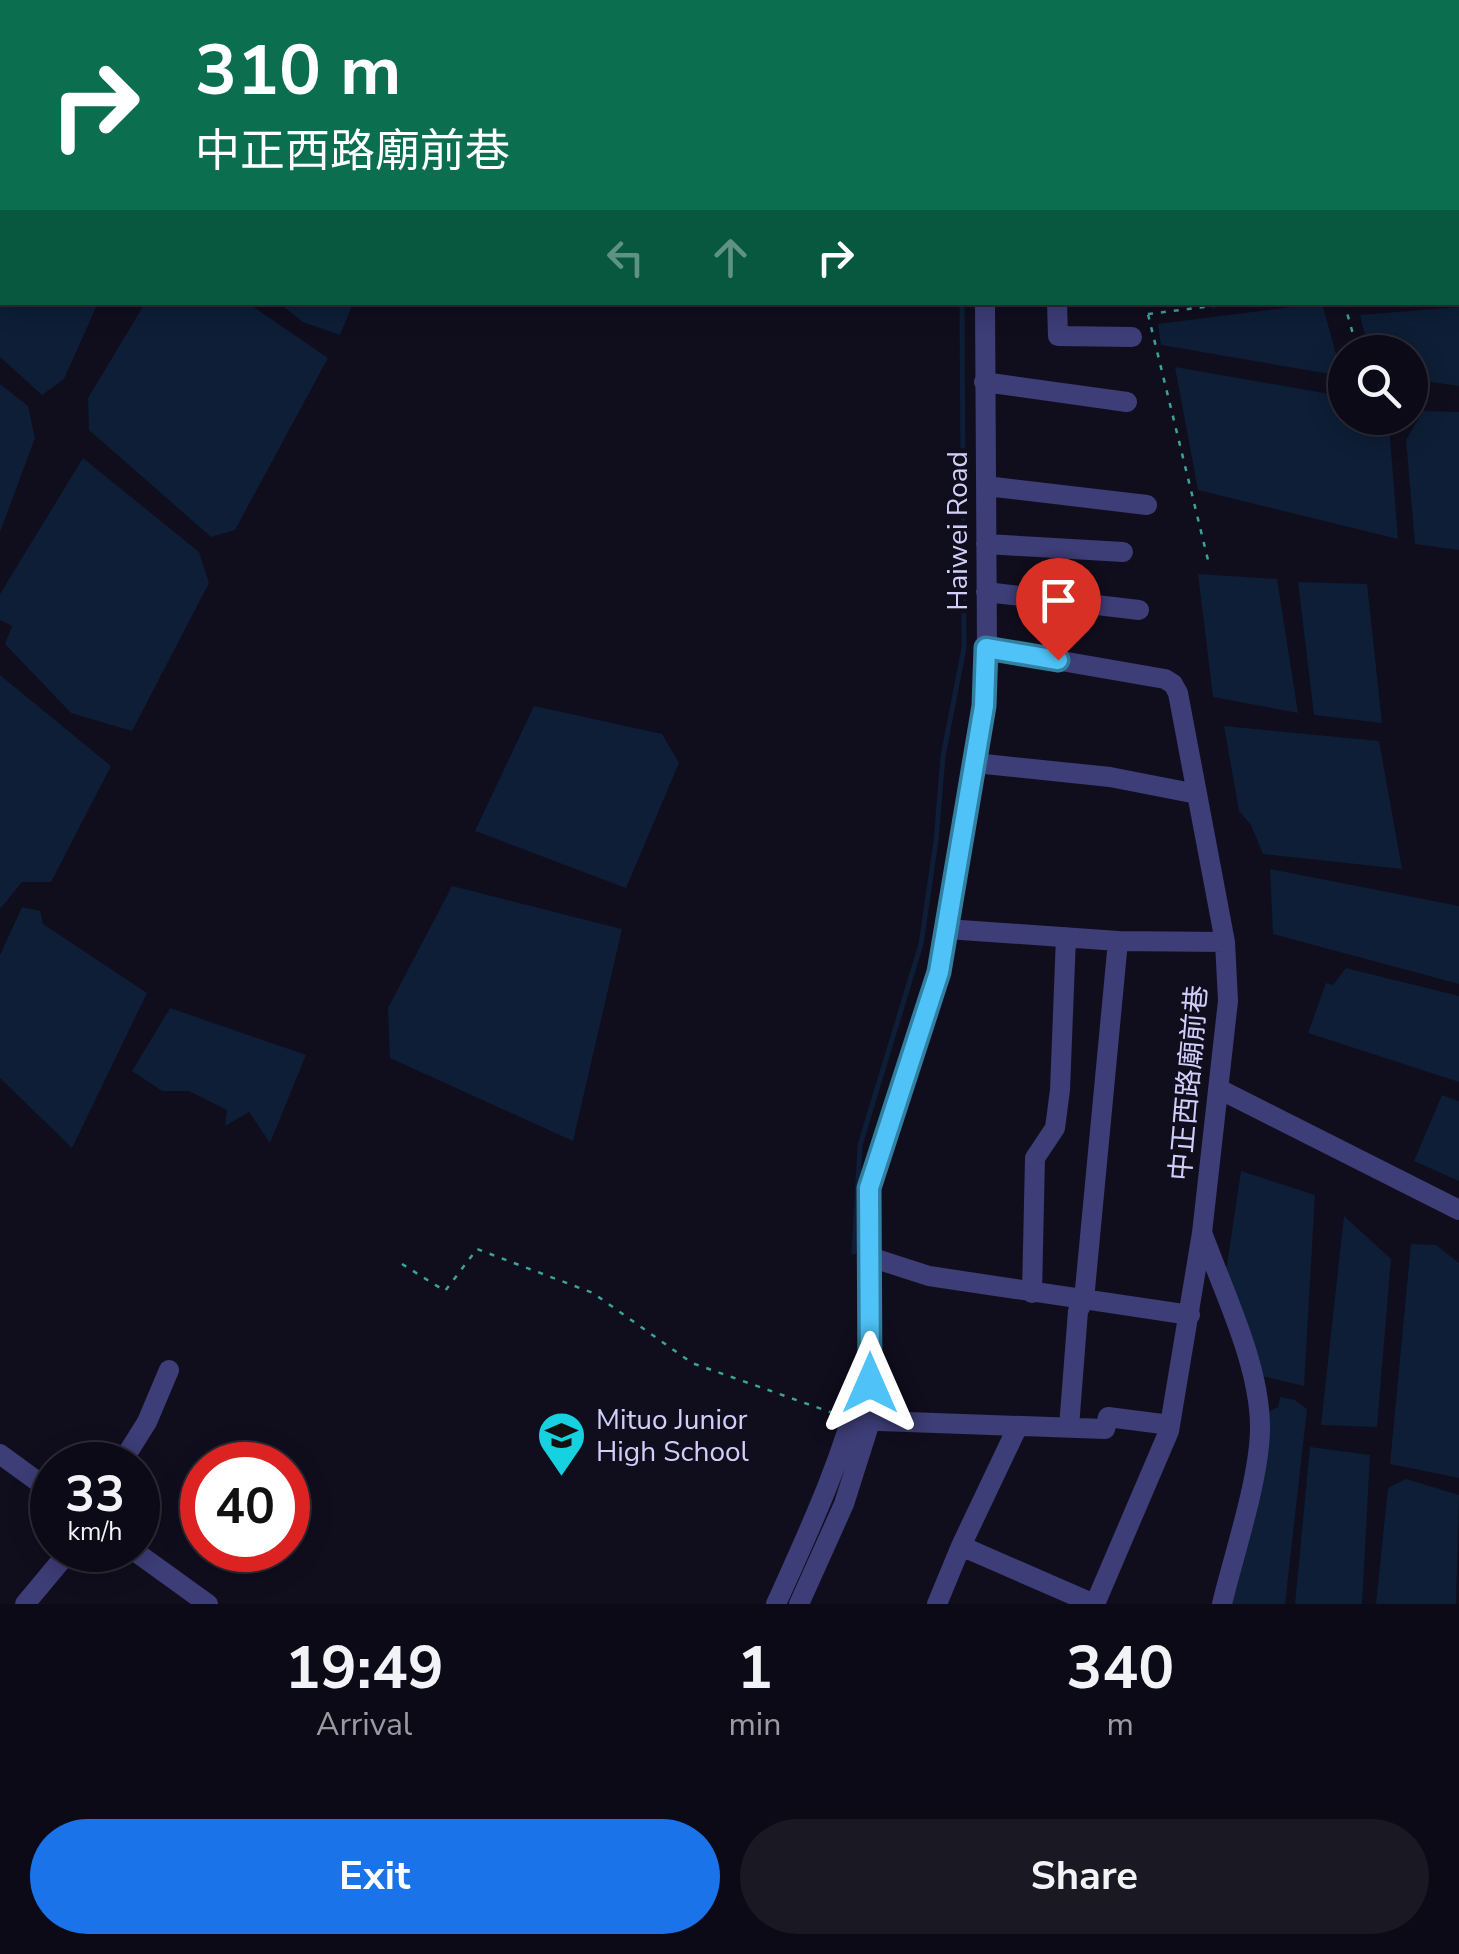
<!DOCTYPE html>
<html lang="en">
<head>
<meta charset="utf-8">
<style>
  :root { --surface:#0c0a16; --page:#1a1823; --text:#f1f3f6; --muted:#9a9aa1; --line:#2c2b35; --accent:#1a73e8 }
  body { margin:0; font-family:"Nunito Sans","Noto Sans TC",sans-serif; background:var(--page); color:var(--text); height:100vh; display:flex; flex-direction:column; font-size:38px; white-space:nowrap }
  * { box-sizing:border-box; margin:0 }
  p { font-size:32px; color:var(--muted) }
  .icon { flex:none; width:55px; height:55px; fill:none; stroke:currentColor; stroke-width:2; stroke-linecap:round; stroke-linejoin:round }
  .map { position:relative; height:1604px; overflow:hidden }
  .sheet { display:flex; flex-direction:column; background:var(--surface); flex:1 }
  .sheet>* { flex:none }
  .guide { position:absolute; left:0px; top:0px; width:1460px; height:305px; box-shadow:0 5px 25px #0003,0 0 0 2px var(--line); background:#0b6e4f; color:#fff; overflow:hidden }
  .fabs { position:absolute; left:1328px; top:335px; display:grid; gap:20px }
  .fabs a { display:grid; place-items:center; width:100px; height:100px; border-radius:50%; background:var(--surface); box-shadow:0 5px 25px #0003,0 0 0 2px var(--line); font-size:50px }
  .speed { position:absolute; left:30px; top:1442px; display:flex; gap:20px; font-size:50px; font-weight:700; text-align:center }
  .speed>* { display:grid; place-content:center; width:130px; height:130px; border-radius:50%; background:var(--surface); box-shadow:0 5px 25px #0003,0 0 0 2px var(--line); line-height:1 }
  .speed small { font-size:25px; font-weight:400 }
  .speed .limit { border:15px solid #d22; background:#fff; color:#111 }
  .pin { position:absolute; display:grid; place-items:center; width:85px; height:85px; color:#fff; margin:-102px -42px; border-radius:50% 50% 50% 0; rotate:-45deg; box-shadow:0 0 10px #0007 }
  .pin .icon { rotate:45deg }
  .me { position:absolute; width:110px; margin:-55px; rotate:0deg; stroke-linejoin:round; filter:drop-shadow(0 0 8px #0008) }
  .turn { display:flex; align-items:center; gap:35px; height:210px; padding:0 30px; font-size:45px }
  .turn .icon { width:130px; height:130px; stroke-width:2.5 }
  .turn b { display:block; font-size:70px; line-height:85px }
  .lanes { display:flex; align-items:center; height:95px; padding:0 30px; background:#0003; justify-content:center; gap:50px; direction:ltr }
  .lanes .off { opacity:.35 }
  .eta { display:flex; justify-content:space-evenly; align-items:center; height:170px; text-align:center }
  .eta b { font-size:60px; font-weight:700; line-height:70px }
  .cta { display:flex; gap:20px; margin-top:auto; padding:20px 30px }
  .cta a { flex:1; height:115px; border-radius:60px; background:var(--accent); color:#fff; font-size:40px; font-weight:700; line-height:115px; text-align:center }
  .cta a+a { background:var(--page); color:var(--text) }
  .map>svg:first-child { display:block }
</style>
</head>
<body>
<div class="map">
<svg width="1459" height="1604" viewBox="0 0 1459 1604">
  <rect width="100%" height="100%" fill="#100e1d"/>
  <!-- water -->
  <path fill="#0d1e36" d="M288 0H535L286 2Z
    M731 0H915V2H730Z
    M1095 0H1274L1267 2Z
    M0 137 2 302 98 303 64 379 42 395 0 357Z
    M145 303H248L328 358 235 530 211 537 89 430 88 398Z
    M279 303H353L340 335 303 322Z
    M1322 303 1342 376 1161 345 1158 324Z
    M1459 307V386L1410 379V352H1369L1360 315Z
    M1175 367 1341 396 1345 400V418H1366L1389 425 1398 539 1198 490Z
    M0 384 28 406 35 438 0 532Z
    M1423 411 1459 412V550L1415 544 1406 440Z
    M83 458 199 552 209 583 132 731 71 713 5 644 12 626 0 620V594Z
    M1198 574 1277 579 1298 713 1213 697Z
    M1298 582 1367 584 1382 723 1314 715Z
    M0 675 111 766 51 882H22L0 909Z
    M534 706 662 734 679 763 626 888 475 831Z
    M1224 726 1379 741 1402 869 1263 854 1251 825 1239 811Z
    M1270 869 1459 906V984L1273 934Z
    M452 886 622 929 573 1141 390 1058 388 1008Z
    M22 907 40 911 43 924 147 993 72 1148 0 1078V955Z
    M1346 968 1459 996V1082L1308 1033 1326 983 1333 985Z
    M170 1008 306 1055 270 1143 249 1112 225 1126 227 1110 189 1091H162L132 1071Z
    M1442 1095 1459 1101V1181L1414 1161Z
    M1241 1171 1315 1195 1304 1386 1257 1375 1223 1292Z
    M1344 1216 1391 1259 1377 1427 1321 1425Z
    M1411 1244 1436 1245 1459 1263V1478L1390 1464Z
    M1280 1397 1295 1400 1307 1409 1285 1604H1230L1262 1415 1278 1407Z
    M1310 1447 1370 1455 1362 1604H1295Z
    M1406 1479 1459 1495 1456 1604H1376L1388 1488Z"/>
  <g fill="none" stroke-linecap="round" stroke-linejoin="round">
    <!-- stream -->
    <path stroke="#0d1e36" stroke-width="5" d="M962 2V0
      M854 1252 860 1145 921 944 936 841 943 756 964 648 962 302"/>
    <!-- path -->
    <path stroke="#39a49a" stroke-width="2.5" stroke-dasharray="5 8" stroke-linecap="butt" d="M1083 0 1084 2
      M15 2 16 0
      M0 37 2 31
      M1458 182H1459
      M1145 302 1208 560
      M1344 302 1358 352
      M1148 314 1245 302
      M402 1264 445 1291 477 1249 593 1293 692 1363 833 1413"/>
    <!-- minor -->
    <path stroke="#3d3d77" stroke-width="20" d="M985 0V2
      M1057 302 1058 336 1132 337
      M984 382 1127 402
      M986 486 1147 505
      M986 544 1123 552
      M986 592 1139 610
      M987 648 1165 679 1173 684 1178 693 1225 942 1228 1001 1202 1233 1169 1431 1095 1604
      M975 763 1110 777 1197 794
      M947 929 1118 941 1225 942
      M1219 1089 1459 1210
      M1203 1235C1224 1293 1259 1363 1260 1425 1261 1474 1234 1554 1222 1604
      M870 1257 929 1276 1190 1315
      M1032 1293 1035 1158 1055 1128 1060 1090 1066 937
      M852 1420 1105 1429 1108 1417 1170 1425
      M1069 1427 1078 1311 1084 1300 1118 941
      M0 1454 52 1492
      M120 1465 147 1422 169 1370
      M961 1546 1094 1604
      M133 1550 208 1604
      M25 1604 70 1550
      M776 1604C810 1529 844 1456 863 1375
      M799 1604 844 1504 870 1422 869 1188 939 971 984 706 987 648 985 302
      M937 1604 961 1546 1018 1426"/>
  </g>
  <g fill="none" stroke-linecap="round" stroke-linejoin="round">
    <defs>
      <path id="route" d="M870 1383 869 1188 939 972 984 706 986 648 1058 660"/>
    </defs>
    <!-- route casing -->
    <use href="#route" stroke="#337fa1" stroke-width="25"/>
    <!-- route -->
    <use href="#route" stroke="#4fc3f7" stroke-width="18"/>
  </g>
  <!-- icons -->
  <defs>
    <symbol id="school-pin" viewBox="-11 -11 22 30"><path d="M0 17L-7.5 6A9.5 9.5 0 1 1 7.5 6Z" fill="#16d1df" stroke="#100e1d"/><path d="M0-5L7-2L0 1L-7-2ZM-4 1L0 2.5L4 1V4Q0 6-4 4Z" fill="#111"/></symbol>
  </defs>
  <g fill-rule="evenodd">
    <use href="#school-pin" x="534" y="1408" width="55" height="75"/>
  </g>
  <g text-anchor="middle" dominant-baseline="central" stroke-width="10" stroke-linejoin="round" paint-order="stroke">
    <!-- street labels -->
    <g font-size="28" fill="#d2cefa" stroke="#100e1d">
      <text transform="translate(958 531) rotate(-90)">Haiwei Road</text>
      <text transform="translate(1189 1083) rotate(-85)">中正西路廟前巷</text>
    </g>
    <!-- poi labels -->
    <g font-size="28" fill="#d2cefa" stroke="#100e1d" text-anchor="start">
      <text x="596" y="1420">Mituo Junior<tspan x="596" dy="32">High School</tspan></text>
    </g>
  </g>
</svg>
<div class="fabs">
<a><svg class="icon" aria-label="search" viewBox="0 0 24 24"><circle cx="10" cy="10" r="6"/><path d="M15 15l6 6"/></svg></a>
</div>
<div class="speed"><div>33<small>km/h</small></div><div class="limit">40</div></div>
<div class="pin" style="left:1058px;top:660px;background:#d93025"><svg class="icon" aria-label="arrive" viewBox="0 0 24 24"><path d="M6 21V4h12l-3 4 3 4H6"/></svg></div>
<svg class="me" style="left:870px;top:1383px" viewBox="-20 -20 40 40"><path d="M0-17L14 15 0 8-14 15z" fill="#4fc3f7" stroke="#fff" stroke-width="4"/></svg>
<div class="guide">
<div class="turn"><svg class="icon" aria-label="right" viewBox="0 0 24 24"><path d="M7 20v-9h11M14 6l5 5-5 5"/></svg><div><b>310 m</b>中正西路廟前巷</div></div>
<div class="lanes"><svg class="icon off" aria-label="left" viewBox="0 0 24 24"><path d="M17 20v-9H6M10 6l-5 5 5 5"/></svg><svg class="icon off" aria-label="ahead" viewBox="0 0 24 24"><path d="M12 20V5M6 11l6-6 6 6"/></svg><svg class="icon" aria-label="right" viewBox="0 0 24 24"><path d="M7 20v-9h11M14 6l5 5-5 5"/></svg></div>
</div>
</div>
<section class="sheet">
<div class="eta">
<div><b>19:49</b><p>Arrival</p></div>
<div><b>1</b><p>min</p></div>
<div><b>340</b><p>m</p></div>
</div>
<div class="cta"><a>Exit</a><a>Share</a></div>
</section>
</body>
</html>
